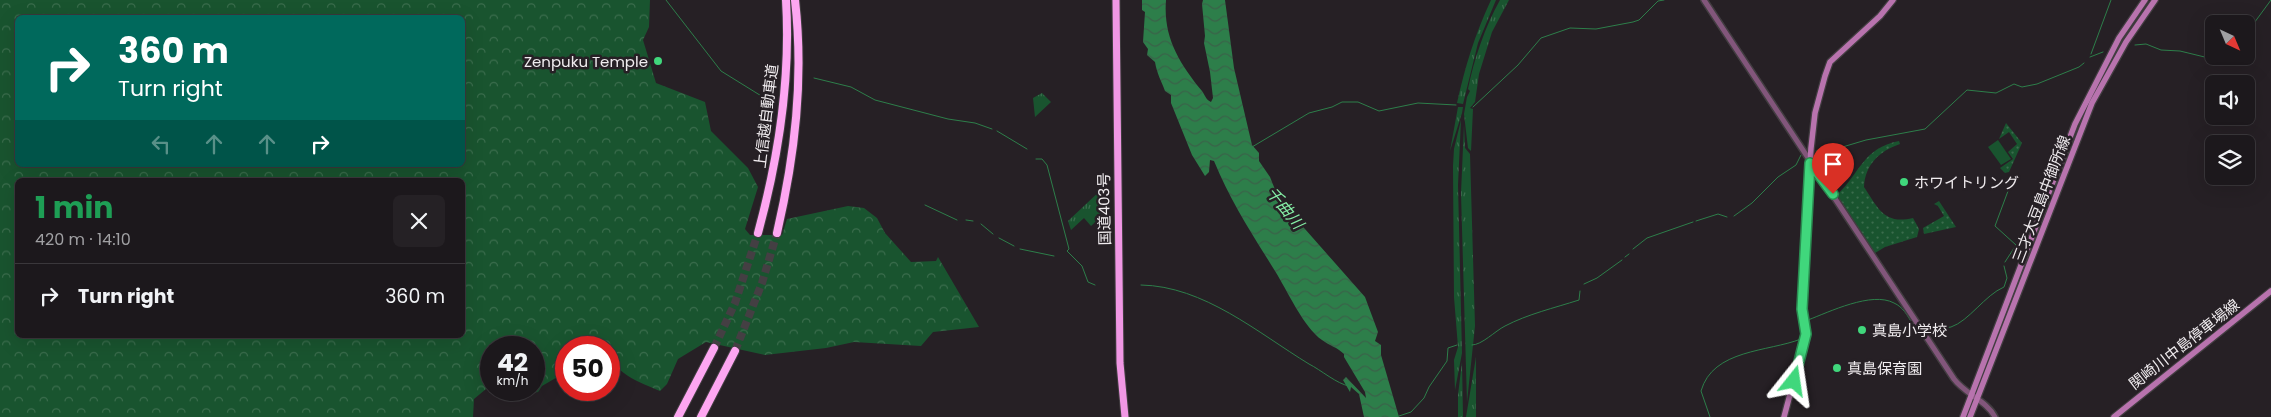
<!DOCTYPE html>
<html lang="en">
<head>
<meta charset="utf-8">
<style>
  :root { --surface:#1c181c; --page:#252125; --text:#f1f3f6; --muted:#a0a0a3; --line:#3a373b }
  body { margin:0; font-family:Poppins,"Noto Sans JP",sans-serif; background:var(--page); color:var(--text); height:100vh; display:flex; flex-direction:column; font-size:19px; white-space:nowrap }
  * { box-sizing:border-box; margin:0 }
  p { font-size:16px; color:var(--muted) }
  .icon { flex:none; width:28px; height:28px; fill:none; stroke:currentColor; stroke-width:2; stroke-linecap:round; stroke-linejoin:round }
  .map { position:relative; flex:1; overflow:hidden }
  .drawer { position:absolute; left:15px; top:178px; width:450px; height:160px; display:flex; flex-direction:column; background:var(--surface); border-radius:8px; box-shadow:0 5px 20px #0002,0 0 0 1px var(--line) }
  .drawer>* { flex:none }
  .banner { position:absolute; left:15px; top:15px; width:450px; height:152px; border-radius:8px; box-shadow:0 5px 20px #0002,0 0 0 1px var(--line); background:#00695c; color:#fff; overflow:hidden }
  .needle { width:32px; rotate:136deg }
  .buttons { position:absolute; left:2205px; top:15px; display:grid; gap:10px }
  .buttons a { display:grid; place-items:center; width:50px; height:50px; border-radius:8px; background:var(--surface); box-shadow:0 5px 20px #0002,0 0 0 1px var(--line); font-size:25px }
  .speed { position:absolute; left:480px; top:336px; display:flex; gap:10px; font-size:25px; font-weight:700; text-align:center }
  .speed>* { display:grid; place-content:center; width:65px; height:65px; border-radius:50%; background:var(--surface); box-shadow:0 5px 20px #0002,0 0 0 1px var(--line); line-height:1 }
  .speed small { font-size:12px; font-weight:400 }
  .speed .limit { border:8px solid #d22; background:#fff; color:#111 }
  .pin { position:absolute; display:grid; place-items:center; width:42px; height:42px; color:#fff; margin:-51px -21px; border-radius:50% 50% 50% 0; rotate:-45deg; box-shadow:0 0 5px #0007 }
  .pin .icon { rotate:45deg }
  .me { position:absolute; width:55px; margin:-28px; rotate:15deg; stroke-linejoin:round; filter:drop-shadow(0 0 4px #0008) }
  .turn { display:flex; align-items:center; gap:18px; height:105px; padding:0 20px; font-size:22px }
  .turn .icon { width:65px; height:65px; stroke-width:2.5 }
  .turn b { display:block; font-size:35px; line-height:42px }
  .lanes { display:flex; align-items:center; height:48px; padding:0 20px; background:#0003; justify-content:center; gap:25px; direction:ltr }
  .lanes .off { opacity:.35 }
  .round { display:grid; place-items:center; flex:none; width:52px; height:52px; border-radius:8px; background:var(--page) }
  .summary { display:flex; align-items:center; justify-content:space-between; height:85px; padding:0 20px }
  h1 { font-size:30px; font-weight:700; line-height:38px; color:#1e9e55 }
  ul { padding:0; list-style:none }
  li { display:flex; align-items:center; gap:15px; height:65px; padding:0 20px; border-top:1px solid var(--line) }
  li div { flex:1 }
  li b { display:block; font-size:19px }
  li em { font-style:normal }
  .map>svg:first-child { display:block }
</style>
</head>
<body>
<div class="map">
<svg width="2271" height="417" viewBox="0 0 2271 417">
  <defs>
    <pattern id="grass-tufts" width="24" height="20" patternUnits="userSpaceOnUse" patternTransform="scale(1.25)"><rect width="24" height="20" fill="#19542f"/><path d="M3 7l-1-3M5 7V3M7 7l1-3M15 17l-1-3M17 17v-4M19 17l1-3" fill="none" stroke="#3b6d4d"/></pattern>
    <pattern id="forest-crowns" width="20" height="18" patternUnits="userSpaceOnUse" patternTransform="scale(1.25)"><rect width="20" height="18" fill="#19542f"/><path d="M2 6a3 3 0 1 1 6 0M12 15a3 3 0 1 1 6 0" fill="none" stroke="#3b6d4d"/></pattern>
    <pattern id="park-dots" width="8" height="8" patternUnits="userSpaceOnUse" patternTransform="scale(1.25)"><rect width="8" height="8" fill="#19542f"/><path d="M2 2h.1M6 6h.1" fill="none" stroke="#3b6d4d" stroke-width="1.8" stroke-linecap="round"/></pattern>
    <pattern id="water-waves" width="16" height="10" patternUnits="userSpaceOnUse" patternTransform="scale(1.25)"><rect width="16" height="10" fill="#2d7e4a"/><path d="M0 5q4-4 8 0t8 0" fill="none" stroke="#3a6249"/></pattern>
  </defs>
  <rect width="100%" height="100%" fill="#262025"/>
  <!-- grass -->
  <path fill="url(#grass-tufts)" d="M1491 0H1496L1478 43 1463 104 1457 103C1465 67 1475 34 1491 0Z
    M1500 0H1509L1492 32 1479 74 1475 102 1470 108 1473 109 1471 151 1468 148 1464 114 1467 97 1470 91 1468 89C1474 59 1485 27 1500 0Z
    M1042 93 1051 102 1035 117 1033 98Z
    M1458 107H1463L1462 113 1450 151Z
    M1461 120 1458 185 1462 353 1455 390 1454 360 1458 347 1454 297 1453 166 1454 149Z
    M1464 125 1465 148 1470 154 1475 326 1467 402 1461 193Z
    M1102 189 1105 190V213L1091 226 1084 218 1071 230 1068 221Z
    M1476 357V417H1466Z
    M1462 362 1463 417H1458V395Z"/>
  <!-- forest -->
  <path fill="url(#forest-crowns)" fill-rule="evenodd" d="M0 0H650L649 27 643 40 656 83 705 102 711 131 748 168 758 187 745 229 750 235H782L787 219 848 206 864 208 877 218 885 233 911 262 936 261 938 257 979 327 933 332 921 346 854 342 826 348 765 355 706 342 678 359 667 384 660 391C641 383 609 372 609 348H566V372L542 386 538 392 507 398 486 389 474 399 473 417H0ZM18 18H462V165H18ZM18 180H462V335H18ZM491 348H534V390H491Z"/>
  <!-- park -->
  <path fill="url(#park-dots)" d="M2006 123 2022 143 2009 172 2005 173 2000 168 2013 159 2008 152 2017 144 2009 132 1999 139Z
    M1899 141 1900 144C1879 151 1865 165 1864 187 1878 208 1884 225 1913 218L1919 229 1917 237 1885 247 1875 253 1837 195C1860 173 1863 148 1899 141Z
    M1939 201 1956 227 1924 234 1923 228 1944 216 1938 206 1934 204Z"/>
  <!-- pitch -->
  <path fill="#19542f" d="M1998 140 2011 159 2001 165 1988 147Z"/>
  <!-- water -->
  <path fill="url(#water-waves)" d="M1142 0H1166C1163 37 1179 63 1202 91 1205 95 1206 100 1211 102L1213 98 1210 72 1204 43 1205 36 1202 4 1203 0H1225L1234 68 1252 145 1259 153V161L1270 177 1276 192 1290 212 1365 297 1378 332 1375 341 1381 345V355L1399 417H1364L1359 394 1351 387 1350 392 1343 380 1346 377 1366 398 1365 392 1344 357V354C1337 347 1330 346 1322 340 1304 328 1287 290 1275 271 1252 234 1231 202 1214 161L1210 160 1209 172 1205 176 1192 155 1171 103V95L1165 91C1161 80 1157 74 1155 62L1147 55 1148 49 1143 42 1145 12 1142 10Z"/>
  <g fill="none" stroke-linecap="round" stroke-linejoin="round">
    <!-- stream -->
    <path stroke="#2d7e4a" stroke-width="1" d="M666 0 721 71 771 102
      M2246 34 2271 0
      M2135 45 2146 44 2161 50 2180 51 2221 61 2234 56
      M2091 54 2111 0
      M2090 57 2103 52
      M814 78 851 87 875 100 948 119 975 123 992 129
      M1473 107 1518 65 1541 38 1570 28 1596 29 1633 22 1639 20 1658 1 1664 0
      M997 131 1027 149
      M1252 147 1309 113 1332 107 1342 102H1358L1379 111 1418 103 1456 105
      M1816 151H1829L1866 140 1925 129 1967 90 1996 93 2014 84 2022 87 2037 84 2079 67 2084 63
      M1036 159H1042L1047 165 1069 249 1067 251 1082 266 1088 282 1095 285
      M925 205 957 220
      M1734 216 1752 203 1778 177 1796 165 1801 155
      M966 220 973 221
      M1696 221 1718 214 1727 217
      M981 224 993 234
      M999 238 1014 246
      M1020 249 1054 256
      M1633 249 1647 238 1693 222
      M1625 257 1629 254
      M2005 262 2016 245 1995 226 2011 183
      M1584 284 1597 278 1622 260
      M1141 285C1204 286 1258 333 1309 364 1321 370 1337 384 1349 386
      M1923 326C1931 327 1942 329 1951 327 1969 321 1985 295 2004 287L2007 278 2004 266
      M1809 335 1808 320C1829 312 1872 291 1894 303 1903 307 1907 315 1912 323
      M1472 345C1482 345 1495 331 1505 326 1528 314 1554 308 1579 300L1580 291
      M1399 416 1411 412 1424 398 1429 387 1447 361 1448 348 1457 345
      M1710 417 1701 391C1713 349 1768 352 1801 339"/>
    <!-- motorway-tunnel -->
    <path stroke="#443f43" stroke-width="8" stroke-dasharray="8 4" stroke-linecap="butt" d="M714 348 735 303 758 233
      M735 351 762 283 777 233"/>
    <defs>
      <path id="tertiary" d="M1704 0 1954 379C1965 394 1987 401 1995 417"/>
      <path id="secondary" d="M1784 417 1806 334 1802 309 1811 148 1815 113 1825 76 1830 62 1880 16 1893 0
        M1963 417 2075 124 2119 38 2145 0
        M1970 417 2092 103 2126 42 2155 0
        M2114 417 2271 291"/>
      <path id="trunk" d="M1116 0 1120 363 1125 417"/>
      <path id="motorway" d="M758 233C779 156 791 80 786 0
        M777 233C795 155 804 79 795 0
        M678 417 714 348
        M701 417 735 351"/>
    </defs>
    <!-- tertiary casing -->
    <use href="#tertiary" stroke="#423d41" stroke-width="8"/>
    <!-- secondary casing -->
    <use href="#secondary" stroke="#423d41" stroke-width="8"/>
    <!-- trunk casing -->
    <use href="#trunk" stroke="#423d41" stroke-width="9"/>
    <!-- motorway casing -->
    <use href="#motorway" stroke="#423d41" stroke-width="10"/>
    <!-- tertiary -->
    <use href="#tertiary" stroke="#82567b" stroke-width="5"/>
    <!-- secondary -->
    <use href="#secondary" stroke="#b873ae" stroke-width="5.5"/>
    <!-- trunk -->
    <use href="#trunk" stroke="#f097e4" stroke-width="7"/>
    <!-- motorway -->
    <use href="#motorway" stroke="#fda6f1" stroke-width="8"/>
  </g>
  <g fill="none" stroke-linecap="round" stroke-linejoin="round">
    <defs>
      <path id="route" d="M1794 381 1806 334 1802 309 1810 163 1833 194"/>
    </defs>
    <!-- route casing -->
    <use href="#route" stroke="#2a8c51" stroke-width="12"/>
    <!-- route -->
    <use href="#route" stroke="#40d77c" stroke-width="9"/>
  </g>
  <!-- markers -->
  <g fill="#40d77c" stroke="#262025" stroke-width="2">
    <circle cx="658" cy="61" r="5"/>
    <circle cx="1904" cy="182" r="5"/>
    <circle cx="1862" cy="330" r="5"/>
    <circle cx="1837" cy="368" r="5"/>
  </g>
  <g text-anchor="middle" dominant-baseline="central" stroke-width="5" stroke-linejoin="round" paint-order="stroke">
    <!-- poi labels -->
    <g font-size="15" fill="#f0ecef" stroke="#262025" text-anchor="start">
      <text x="648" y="61" text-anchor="end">Zenpuku Temple</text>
      <text x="1914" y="182">ホワイトリング</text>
      <text x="1872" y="330">真島小学校</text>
      <text x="1847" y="368">真島保育園</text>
    </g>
    <!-- street labels -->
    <g font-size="15" fill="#f0ecef" stroke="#262025">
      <text transform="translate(766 116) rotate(-83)">上信越自動車道</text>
      <text transform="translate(2041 199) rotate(-69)">三才大豆島中御所線</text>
      <text transform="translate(1104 209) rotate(-91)">国道403号</text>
      <text transform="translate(2184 344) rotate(-38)">関崎川中島停車場線</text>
    </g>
    <!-- water labels -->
    <g font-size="16" font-style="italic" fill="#86f0a7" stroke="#262025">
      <text transform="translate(1285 208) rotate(51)">千曲川</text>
    </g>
  </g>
</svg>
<div class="buttons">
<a><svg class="needle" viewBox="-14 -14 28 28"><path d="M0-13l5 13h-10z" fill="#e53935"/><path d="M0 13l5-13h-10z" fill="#a0a0a3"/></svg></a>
<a><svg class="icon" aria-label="sound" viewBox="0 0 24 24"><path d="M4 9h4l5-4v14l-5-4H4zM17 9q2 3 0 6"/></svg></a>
<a><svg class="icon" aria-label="layers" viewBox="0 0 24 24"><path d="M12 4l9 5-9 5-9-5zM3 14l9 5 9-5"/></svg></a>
</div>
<div class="speed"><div>42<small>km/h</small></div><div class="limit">50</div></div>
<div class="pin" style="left:1833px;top:194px;background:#d93025"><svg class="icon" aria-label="arrive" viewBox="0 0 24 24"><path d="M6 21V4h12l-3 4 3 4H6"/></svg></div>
<svg class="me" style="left:1794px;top:381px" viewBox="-20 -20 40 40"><path d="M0-17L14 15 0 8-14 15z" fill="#40d77c" stroke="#fff" stroke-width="4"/></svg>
<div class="banner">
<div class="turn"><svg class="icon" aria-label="right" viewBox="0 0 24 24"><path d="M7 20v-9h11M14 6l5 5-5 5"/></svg><div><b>360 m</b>Turn right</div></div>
<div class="lanes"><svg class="icon off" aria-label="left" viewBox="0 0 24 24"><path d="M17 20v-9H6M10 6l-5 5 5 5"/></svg><svg class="icon off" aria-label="ahead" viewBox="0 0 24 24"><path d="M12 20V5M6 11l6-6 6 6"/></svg><svg class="icon off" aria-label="ahead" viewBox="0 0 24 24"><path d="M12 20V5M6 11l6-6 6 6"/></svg><svg class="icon" aria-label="right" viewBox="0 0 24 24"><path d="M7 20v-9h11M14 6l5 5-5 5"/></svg></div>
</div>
<section class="drawer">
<div class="summary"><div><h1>1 min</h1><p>420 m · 14:10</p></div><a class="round"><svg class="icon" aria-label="close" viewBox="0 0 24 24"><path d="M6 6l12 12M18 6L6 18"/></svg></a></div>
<ul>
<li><svg class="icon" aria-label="right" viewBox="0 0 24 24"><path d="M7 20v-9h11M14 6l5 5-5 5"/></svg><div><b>Turn right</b></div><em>360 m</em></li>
</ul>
</section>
</div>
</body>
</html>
